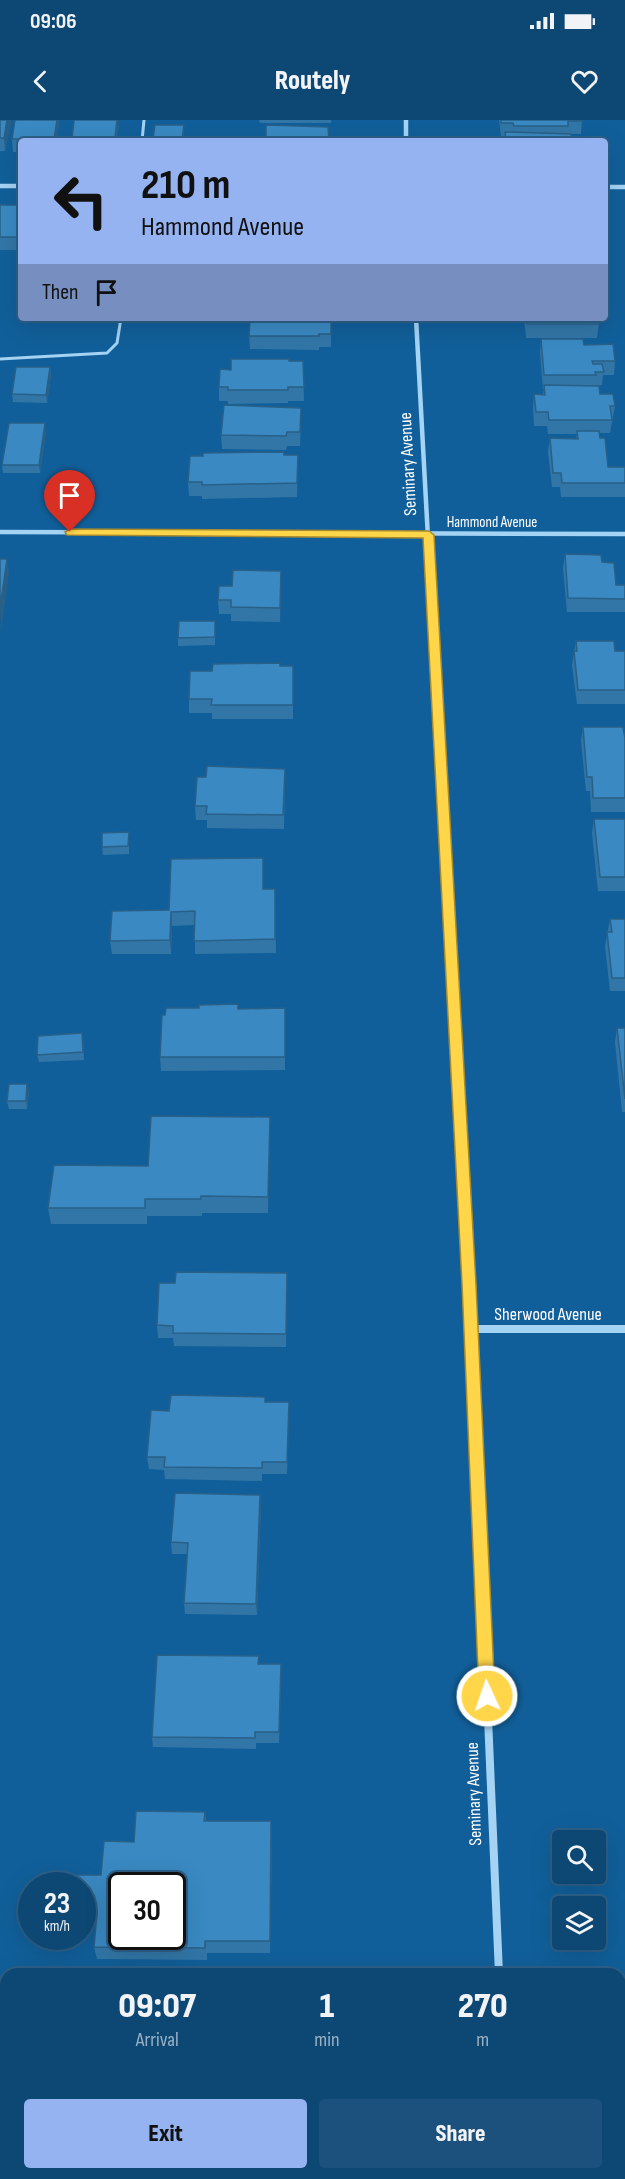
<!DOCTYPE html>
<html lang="en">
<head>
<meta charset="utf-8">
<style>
  :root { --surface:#0d4774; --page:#1b517c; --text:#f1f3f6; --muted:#9ab2c5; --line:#2d5f86; --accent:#95b2f1 }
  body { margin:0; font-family:"Sofia Sans Condensed",sans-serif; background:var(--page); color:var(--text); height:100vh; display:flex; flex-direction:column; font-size:22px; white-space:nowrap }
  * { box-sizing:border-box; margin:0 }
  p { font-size:20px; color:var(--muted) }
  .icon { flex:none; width:33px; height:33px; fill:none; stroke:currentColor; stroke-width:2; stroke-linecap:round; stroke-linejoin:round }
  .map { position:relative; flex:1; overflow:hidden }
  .details { position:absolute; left:0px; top:1848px; width:626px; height:212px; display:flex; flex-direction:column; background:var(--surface); border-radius:18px 18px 0 0; box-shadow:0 6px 24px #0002,0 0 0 2px var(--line) }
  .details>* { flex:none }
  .top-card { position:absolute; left:18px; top:18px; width:590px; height:183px; border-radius:6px; box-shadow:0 6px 24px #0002,0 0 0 2px var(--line); background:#95b2f1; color:#111; overflow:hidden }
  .controls { position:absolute; left:552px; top:1710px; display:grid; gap:12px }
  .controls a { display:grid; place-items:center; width:54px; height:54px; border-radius:6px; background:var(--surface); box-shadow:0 6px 24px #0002,0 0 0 2px var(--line); font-size:30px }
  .speed { position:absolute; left:18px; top:1752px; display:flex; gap:12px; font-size:30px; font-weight:700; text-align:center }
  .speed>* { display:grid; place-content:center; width:78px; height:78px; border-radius:50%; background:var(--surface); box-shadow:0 6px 24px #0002,0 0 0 2px var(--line); line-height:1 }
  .speed small { font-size:15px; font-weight:400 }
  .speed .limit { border:3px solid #111; border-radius:9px; background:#fff; color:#111 }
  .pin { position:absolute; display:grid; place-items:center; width:51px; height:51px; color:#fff; margin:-62px -26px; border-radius:50% 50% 50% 0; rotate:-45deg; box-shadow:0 0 6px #0007 }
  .pin .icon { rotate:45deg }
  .me { position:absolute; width:66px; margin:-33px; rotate:357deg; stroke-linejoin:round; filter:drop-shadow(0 0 4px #0008) }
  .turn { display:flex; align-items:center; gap:21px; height:126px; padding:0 24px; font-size:27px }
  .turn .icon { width:78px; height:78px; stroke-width:2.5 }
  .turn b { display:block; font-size:42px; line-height:51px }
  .then { display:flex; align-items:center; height:57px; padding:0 24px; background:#0003; gap:12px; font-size:22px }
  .eta { display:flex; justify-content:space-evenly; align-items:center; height:102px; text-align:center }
  .eta b { font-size:36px; font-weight:800; line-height:42px }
  .cta { display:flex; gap:12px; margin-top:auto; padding:12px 24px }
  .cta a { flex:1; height:69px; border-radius:6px; background:var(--accent); color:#111; font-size:24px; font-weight:800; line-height:69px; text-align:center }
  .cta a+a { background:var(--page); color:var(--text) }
  .status { display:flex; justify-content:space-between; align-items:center; height:42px; padding:0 30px; background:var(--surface); direction:ltr }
  .status svg { height:16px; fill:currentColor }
  header { display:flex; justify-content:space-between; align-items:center; height:78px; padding:0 24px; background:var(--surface); font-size:27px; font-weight:800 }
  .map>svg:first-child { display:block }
</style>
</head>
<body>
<div class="status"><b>09:06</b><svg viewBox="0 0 49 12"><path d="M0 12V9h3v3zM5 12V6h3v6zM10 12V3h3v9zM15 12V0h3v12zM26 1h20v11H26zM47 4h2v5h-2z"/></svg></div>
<header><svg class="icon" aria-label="back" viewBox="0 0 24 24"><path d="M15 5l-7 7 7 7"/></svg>Routely<svg class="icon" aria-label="heart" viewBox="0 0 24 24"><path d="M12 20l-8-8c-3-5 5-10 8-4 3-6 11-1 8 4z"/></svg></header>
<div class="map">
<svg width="625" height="2059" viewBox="0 0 625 2059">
  <rect width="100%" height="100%" fill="#115f9a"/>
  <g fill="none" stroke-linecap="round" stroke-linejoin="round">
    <!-- lane -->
    <path stroke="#a4d3f4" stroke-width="3" d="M142 21 144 0
      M0 239 107 233 117 223 121 198"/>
    <!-- street-far2 -->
    <path stroke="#a4d3f4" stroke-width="4.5" d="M406 0V21
      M0 66H21
      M604 67H625
      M416 198 433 510
      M0 412 625 414"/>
    <!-- street-far1 -->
    <path stroke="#a4d3f4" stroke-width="5" d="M433 509 470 1180"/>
    <!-- street -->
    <path stroke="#a4d3f4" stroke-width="8" d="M470 1178 499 1854
      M471 1209H625
      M507 2054V2059"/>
  </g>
  <!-- wall -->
  <path fill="#3276a7" d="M0 0H11L5 31H0Z
    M259 0H331V3H260Z
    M499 0H582L581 14H568L572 21H504L505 16H501Z
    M59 2 57 21H21V32H13L12 19Z
    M119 4 117 21H72V19Z
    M155 5H184L183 21H153Z
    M0 85H21V130H0Z
    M604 150 608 156 606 170H604Z
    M331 198V227H319V230L250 229 249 216Z
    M524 198H598L599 204 597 218H526Z
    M541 219 584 225 615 241 614 255H603L602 265 595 266 600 274 615 286 610 313H599L608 347H625V377H561L560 367H552L548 332 550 318 576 319 577 314H548L547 306H534L533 288 534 274H543L544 269H543L540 233Z
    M289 241H303L304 281H288V283L228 284V281H219V267L231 250Z
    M50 247 51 255 47 283 13 282 12 274Z
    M301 301 300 326H287L286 330 222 329 221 315Z
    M46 311 40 353H3L2 345Z
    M285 335H298L297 377 202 379V376H189L188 362Z
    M565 434 602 442 616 465H625V492H567L563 448Z
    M281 464 280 502 231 501V494H219L218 480 232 466Z
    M215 501V525L178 526V518Z
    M576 521 615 531H625V584H577L572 545Z
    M280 546H293V599H212V593H189V579L212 551Z
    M583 607 625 618V692H591L590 671H586L581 621Z
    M285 649 284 709 207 708V700H196L195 686 206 657Z
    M594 699H625V771H598L592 713Z
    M129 712V734L103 735 102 727Z
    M264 769H275L276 833 195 834V805L172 806 171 834H112L110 821 169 790Z
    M610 799H625V871H610L605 826Z
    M285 888V950L161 951 160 937 165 895 239 889Z
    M617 908H625V992H622L615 922Z
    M83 921 84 940 39 942 37 935Z
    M29 971 27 989H9L7 981Z
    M270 997 268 1093H202V1096H147V1104H51L48 1088 148 1046Z
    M287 1153 286 1227 174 1226 173 1218H158L157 1205 175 1163Z
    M265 1282H289L287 1354H262V1361L165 1359 164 1350 149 1349 147 1337 169 1291Z
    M260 1375 261 1387 257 1495 185 1494 184 1483 187 1434H172L171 1422Z
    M259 1536V1544L281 1555 279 1623H256V1629L153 1627 152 1617Z
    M205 1692 206 1701 272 1714 270 1833H207V1840L97 1839 94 1827 96 1805H82V1766L101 1755 134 1722Z"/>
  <!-- shaded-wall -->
  <path fill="#296088" d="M7 0H11V2L5 31 4 18Z
    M57 0H59V2L57 21H54Z
    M117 0H119V4L117 21H116Z
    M50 247 51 255 47 283 46 275Z
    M45 303 46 311 40 353 39 345Z
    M7 439 9 453 1 512 0 488Z
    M281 451V464L280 502V488Z
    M171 792 172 806 171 834 170 820Z
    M27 964 29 971 27 989 26 981Z
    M270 997V1014L268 1093V1077Z
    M260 1375 261 1387 257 1495 256 1484Z
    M271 1701 272 1714 270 1833V1821Z"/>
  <!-- building -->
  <path fill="#3a89c2" stroke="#296088" stroke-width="1.5" fill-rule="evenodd" d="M0 0H7L4 18H0Z
    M15 0H57L54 19H12Z
    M74 0H117L115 18 72 19Z
    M501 0H582V1H568V6H514L513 3H501Z
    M155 5H184L182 19H153Z
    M266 5 328 7 329 21H266Z
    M505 12 571 14 572 21H506Z
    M0 85H21V117H0Z
    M604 150H606L608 156H604Z
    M250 198H331V214H319V216H249Z
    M526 198H598L599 204H527Z
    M541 219H583L584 225 613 224 615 241H592L593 244H602L604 252H595L596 255H544Z
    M231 239H289V241H303L304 267H288V270H228V267H219L220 249 231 250Z
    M16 247H50L46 275 12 274Z
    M544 265 599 266 600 274H613L615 286H610L612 300H549L548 292H536L534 274 545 275Z
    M224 285 301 288 300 312H287L286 316 221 315Z
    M9 303H45L39 345H2Z
    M577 311H599L600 318H605L608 347H625V363H562L561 353H553L550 318 578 319Z
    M284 332V335H298L297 363 202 365V362H188L190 336H203V333Z
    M565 434 601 435 602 442 614 443 616 465H625V479L568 478Z
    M0 439H7L0 488Z
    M233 450 281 451 280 488 231 487V480H218L219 466H232Z
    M179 501H215V517L178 518Z
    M576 521H614L615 531H625V570H578L574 531H577Z
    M280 543V546H293V585H211L212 579H189L190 551H212L213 544Z
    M583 607H623L625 618V678H593L592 657H587Z
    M207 646 285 649 283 695 206 694 207 686H195L197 657H206Z
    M594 699H625V757H600Z
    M129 712 128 726 102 727V713Z
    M263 738V769H275V819L194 821 195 791 171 792 170 820 110 821 112 791 169 790 171 739Z
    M610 799H625V858H612L607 812H612Z
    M238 884V889L285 888V937H160L162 895H165L166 888H199V885Z
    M617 908H625V979Z
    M82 913 83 932 37 935 38 916Z
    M9 964H27L26 981H7Z
    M151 996 270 997 268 1077 201 1076V1079H145V1088H48L54 1045 148 1046Z
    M176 1152 287 1153 286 1214 173 1213V1206L157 1205 159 1163H175Z
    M171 1275 265 1277V1282H289L287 1342H262V1348L164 1347 165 1337H147L151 1290 169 1291Z
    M175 1373 260 1375 256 1484 184 1483 188 1423 171 1422Z
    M157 1535 259 1536 258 1544H281L279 1612H255V1618L152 1617Z
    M136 1691 205 1692 204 1701H271L270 1821H205V1828L94 1827 97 1793H82V1766H70L71 1755H101L104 1721 134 1722ZM122 1766H172V1816H122Z"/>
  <!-- route -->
  <path fill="#ffd54a" stroke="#a68a30" stroke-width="1.5" d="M70 409 429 411 434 415 476 1164 495 1576 493 1582 487 1584 481 1582 479 1576 462 1164 423 418 67 415 65 412Z"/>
  <g text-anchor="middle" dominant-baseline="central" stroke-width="4.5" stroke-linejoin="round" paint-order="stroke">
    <!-- far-street labels -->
    <g font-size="15" fill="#fff" stroke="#115f9a">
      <text x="492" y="402">Hammond Avenue</text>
    </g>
    <!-- street labels -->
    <g font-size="18" fill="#fff" stroke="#115f9a">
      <text transform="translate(408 344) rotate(-93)">Seminary Avenue</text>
      <text x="548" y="1194">Sherwood Avenue</text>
      <text transform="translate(474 1674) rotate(-92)">Seminary Avenue</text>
    </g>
  </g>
</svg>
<div class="controls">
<a><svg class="icon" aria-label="search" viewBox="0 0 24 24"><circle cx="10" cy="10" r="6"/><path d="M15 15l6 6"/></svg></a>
<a><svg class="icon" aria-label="layers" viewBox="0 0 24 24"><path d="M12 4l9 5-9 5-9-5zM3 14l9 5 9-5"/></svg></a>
</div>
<div class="speed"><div>23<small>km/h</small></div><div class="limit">30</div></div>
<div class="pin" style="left:70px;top:412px;background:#d93025"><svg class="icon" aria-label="arrive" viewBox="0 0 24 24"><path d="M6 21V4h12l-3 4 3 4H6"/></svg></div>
<svg class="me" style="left:487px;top:1576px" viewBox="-20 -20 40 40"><circle r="17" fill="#ffd54a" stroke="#fff" stroke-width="3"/><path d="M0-11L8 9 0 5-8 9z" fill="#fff"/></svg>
<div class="top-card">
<div class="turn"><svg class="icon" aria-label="left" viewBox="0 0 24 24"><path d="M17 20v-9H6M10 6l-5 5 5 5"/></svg><div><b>210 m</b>Hammond Avenue</div></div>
<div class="then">Then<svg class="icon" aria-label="arrive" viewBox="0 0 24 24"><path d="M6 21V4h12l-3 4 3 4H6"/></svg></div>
</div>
<section class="details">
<div class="eta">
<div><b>09:07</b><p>Arrival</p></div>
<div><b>1</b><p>min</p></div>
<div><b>270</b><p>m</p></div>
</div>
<div class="cta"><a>Exit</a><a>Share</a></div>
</section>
</div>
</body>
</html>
